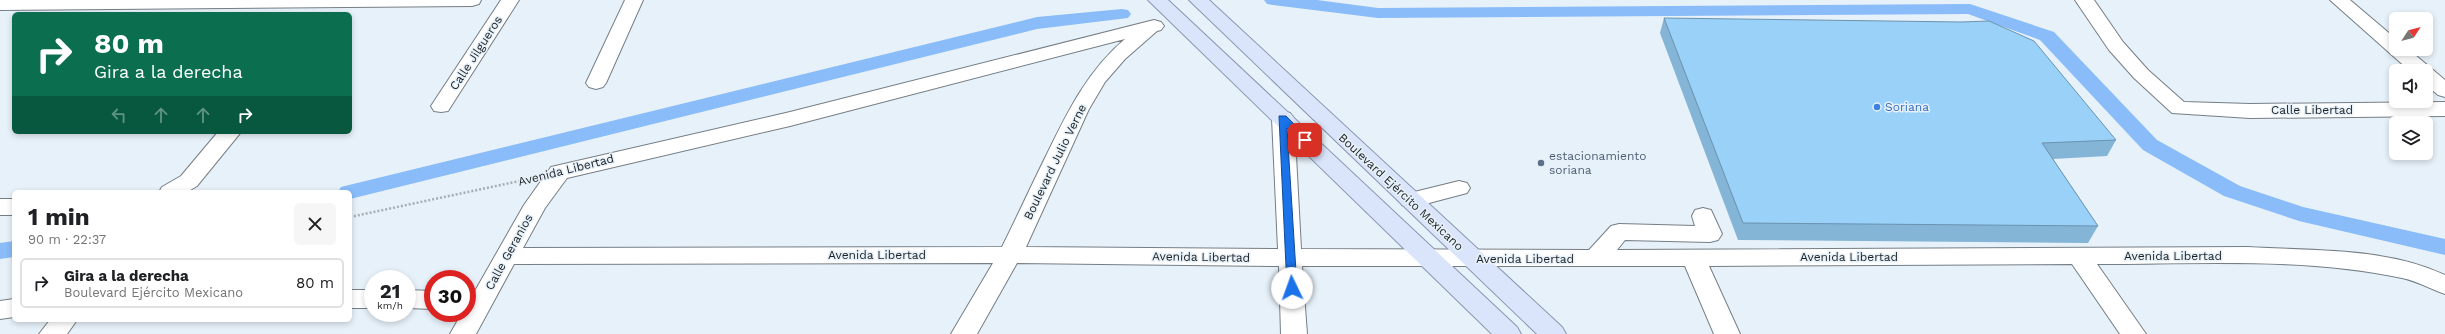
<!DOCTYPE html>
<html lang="es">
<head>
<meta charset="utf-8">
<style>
  :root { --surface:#fff; --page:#f6f6f6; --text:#202124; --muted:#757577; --line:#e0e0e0 }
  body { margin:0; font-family:"Work Sans",sans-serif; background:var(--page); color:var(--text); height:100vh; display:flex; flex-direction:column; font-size:15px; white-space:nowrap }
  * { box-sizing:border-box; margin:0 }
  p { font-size:13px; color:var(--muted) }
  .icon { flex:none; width:22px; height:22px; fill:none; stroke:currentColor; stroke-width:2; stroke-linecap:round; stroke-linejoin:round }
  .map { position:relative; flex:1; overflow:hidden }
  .drawer { position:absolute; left:12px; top:190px; width:340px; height:132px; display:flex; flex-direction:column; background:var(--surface); border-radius:6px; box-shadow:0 2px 6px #0003 }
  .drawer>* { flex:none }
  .guide { position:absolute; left:12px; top:12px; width:340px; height:122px; border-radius:6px; box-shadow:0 2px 6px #0003; background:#0b6e4f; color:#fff; overflow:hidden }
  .needle { width:26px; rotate:54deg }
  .buttons { position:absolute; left:2389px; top:12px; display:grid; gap:8px }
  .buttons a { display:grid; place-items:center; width:44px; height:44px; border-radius:6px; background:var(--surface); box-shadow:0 2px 6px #0003; font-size:20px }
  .speed { position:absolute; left:364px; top:270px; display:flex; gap:8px; font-size:20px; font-weight:700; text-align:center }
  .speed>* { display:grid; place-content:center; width:52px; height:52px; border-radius:50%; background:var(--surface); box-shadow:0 2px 6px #0003; line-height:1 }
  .speed small { font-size:10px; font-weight:400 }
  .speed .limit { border:6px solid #d22; background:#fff; color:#111 }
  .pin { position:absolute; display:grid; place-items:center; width:34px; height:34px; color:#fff; margin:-17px; border-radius:8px; box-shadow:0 2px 6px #0006 }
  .me { position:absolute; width:44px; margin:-22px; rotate:357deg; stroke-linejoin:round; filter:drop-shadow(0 0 3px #0008) }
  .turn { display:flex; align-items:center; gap:14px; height:84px; padding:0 16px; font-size:18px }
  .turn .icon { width:52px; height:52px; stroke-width:2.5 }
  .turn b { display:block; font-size:28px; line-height:34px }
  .lanes { display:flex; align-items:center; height:38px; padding:0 16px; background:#0003; justify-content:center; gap:20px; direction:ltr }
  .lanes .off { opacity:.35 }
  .round { display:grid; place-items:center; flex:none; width:42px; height:42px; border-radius:6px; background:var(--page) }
  .overview { display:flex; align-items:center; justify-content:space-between; height:68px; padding:0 16px }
  h1 { font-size:24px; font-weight:700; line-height:30px }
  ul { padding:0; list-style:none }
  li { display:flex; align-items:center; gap:12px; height:50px; margin:0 8px 6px; padding:0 8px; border:2px solid var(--line); border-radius:6px }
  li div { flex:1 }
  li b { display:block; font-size:15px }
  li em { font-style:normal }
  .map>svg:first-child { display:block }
</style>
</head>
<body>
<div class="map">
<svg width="2445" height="334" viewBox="0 0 2445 334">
  <rect width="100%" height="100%" fill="#e7f1f9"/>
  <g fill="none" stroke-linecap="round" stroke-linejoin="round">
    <!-- canal -->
    <path fill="#89bcf8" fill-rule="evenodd" d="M1264 0H1317L1378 8 1970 4 2054 32 2157 140 2240 186 2303 207 2445 239V255L2299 221 2224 196 2143 150 2040 40 1968 14 1378 18 1273 5 1267 4Z
      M1122 9 1128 10 1131 14 1128 18 1037 29 350 199V192H338L341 187 349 185 1037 17Z
      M14 241V257L0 259V243Z"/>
    <defs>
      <path id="minor" d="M0 0H481L479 4 472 6 0 10Z
        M501 0H519L448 111 441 112 434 111 431 106Z
        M625 0H643L606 83 603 87 596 89 589 87 586 83Z
        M2075 0H2094L2123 42 2148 70 2184 102 2250 104 2445 102V116L2250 118 2172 113 2134 78 2109 50Z
        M2330 0H2350L2396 39V49H2408L2445 80V97L2438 95 2426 85V71H2410Z
        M1154 20 1161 22 1164 26 1161 30 1157 31 1125 59 1105 82 1089 109 1026 247 1278 249 1272 118 1276 113 1283 111 1290 113 1294 118 1301 249 1589 250 1611 226 1619 224 1695 226 1692 216 1695 210 1703 208 1711 210 1722 234 1718 240 1710 242 1625 240 1617 250 2248 247C2312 251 2385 247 2445 275V294C2430 289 2417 281 2402 278 2303 257 2198 264 2097 264L2146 334H2120L2072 264 1709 266 1740 334H1714L1685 266H1302L1307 334H1281L1279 266 1017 263 977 334H951L993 263 514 264 476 334H450L462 313H467V305L524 205 551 167 790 112ZM1125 39C1087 71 1067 113 1046 156 1031 186 1017 217 1002 247L523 248 545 208 567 178 790 126Z
        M218 132H241L197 186 187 192H159L162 187 181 176Z
        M1459 181 1467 183 1470 188 1467 193 1410 208 1402 205 1399 200 1402 195Z
        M0 199H14V215H0Z
        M350 290H373V308H350Z
        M407 290 433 291V309L407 308Z
        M14 299V317L0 319V301Z
        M50 320H77L67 334H39Z"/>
      <path id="major" d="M1148 0H1168L1517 327 1521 334H1492Z
        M1189 0H1209L1562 327 1566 334H1537Z"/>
    </defs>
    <!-- minor casing -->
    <use href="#minor" stroke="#757e85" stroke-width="2"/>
    <!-- major casing -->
    <use href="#major" stroke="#8895ae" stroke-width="2"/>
    <!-- path -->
    <path stroke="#a6aeb4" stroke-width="2.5" stroke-dasharray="2 2" stroke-linecap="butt" d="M350 217 529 179"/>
    <!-- minor -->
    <use href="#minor" fill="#fff" fill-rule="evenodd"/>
    <!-- major -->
    <use href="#major" fill="#dae5fb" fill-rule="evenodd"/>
  </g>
  <!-- wall -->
  <path fill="#84b4d6" d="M1664 18 2116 140 2107 156 2053 159 2098 226 2088 243 1738 240 1660 33Z"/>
  <!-- building -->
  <path fill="#99d1f9" stroke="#6b92ae" d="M1664 18 1961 22 1989 21 2034 41 2116 140 2042 143 2098 226 1743 223Z"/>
  <!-- route -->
  <path fill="#1a73e8" stroke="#114b97" d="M1279 116H1286L1310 140 1302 142 1287 128 1297 288 1292 292 1287 288Z"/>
  <!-- markers -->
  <circle fill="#3f7fe0" stroke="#e7f1f9" stroke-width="1.5" cx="1877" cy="107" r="4"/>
  <circle fill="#5c6f8a" stroke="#e7f1f9" stroke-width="1.5" cx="1541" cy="163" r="4"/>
  <g text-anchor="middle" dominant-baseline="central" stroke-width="3" stroke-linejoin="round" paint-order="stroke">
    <!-- street labels -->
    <g font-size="12" fill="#1d2123" stroke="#e7f1f9">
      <text transform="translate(476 53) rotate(-57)">Calle Jilgueros</text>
      <text x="2312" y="110">Calle Libertad</text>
      <text transform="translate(1055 162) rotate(-64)">Boulevard Julio Verne</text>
      <text transform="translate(566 170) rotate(-14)">Avenida Libertad</text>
      <text transform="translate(1401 192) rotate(43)">Boulevard Ejército Mexicano</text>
      <text transform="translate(509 252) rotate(-61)">Calle Geranios</text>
      <text x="877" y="255">Avenida Libertad</text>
      <text x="2173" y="256">Avenida Libertad</text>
      <text transform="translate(1201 257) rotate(1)">Avenida Libertad</text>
      <text x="1849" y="257">Avenida Libertad</text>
      <text x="1525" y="259">Avenida Libertad</text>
    </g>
    <!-- shop labels -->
    <g font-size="12" fill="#366cbe" stroke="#e7f1f9" text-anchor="start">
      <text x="1885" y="107">Soriana</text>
    </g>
    <!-- service labels -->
    <g font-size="12" fill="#4e5e75" stroke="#e7f1f9" text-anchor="start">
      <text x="1549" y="156">estacionamiento<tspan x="1549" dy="14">soriana</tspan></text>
    </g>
  </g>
</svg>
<div class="buttons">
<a><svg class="needle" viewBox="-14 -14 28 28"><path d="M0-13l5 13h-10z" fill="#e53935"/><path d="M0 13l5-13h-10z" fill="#757577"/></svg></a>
<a><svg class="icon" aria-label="sound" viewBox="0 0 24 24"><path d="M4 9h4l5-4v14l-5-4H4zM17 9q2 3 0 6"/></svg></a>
<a><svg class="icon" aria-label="layers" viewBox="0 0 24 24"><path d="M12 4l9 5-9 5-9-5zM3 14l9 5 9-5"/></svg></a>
</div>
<div class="speed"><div>21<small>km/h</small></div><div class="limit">30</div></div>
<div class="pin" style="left:1305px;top:140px;background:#d93025"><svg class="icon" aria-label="arrive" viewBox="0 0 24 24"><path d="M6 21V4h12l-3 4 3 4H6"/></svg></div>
<svg class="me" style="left:1292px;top:288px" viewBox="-20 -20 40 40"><circle r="19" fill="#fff"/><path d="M0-13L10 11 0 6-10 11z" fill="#1a73e8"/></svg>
<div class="guide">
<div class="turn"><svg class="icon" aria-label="right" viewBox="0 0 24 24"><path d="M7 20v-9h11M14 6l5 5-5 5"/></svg><div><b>80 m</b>Gira a la derecha</div></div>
<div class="lanes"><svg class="icon off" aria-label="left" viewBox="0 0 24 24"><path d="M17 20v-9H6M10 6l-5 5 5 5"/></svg><svg class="icon off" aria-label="ahead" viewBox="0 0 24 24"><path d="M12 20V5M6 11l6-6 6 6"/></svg><svg class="icon off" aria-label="ahead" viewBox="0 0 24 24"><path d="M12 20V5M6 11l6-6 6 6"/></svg><svg class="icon" aria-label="right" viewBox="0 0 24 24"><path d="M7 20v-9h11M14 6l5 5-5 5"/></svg></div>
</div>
<section class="drawer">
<div class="overview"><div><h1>1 min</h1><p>90 m · 22:37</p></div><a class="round"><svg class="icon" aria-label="close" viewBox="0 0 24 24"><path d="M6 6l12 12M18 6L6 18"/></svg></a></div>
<ul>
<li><svg class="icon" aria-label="right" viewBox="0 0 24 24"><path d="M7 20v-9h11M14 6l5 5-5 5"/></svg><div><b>Gira a la derecha</b><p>Boulevard Ejército Mexicano</p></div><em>80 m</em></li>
</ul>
</section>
</div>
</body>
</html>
